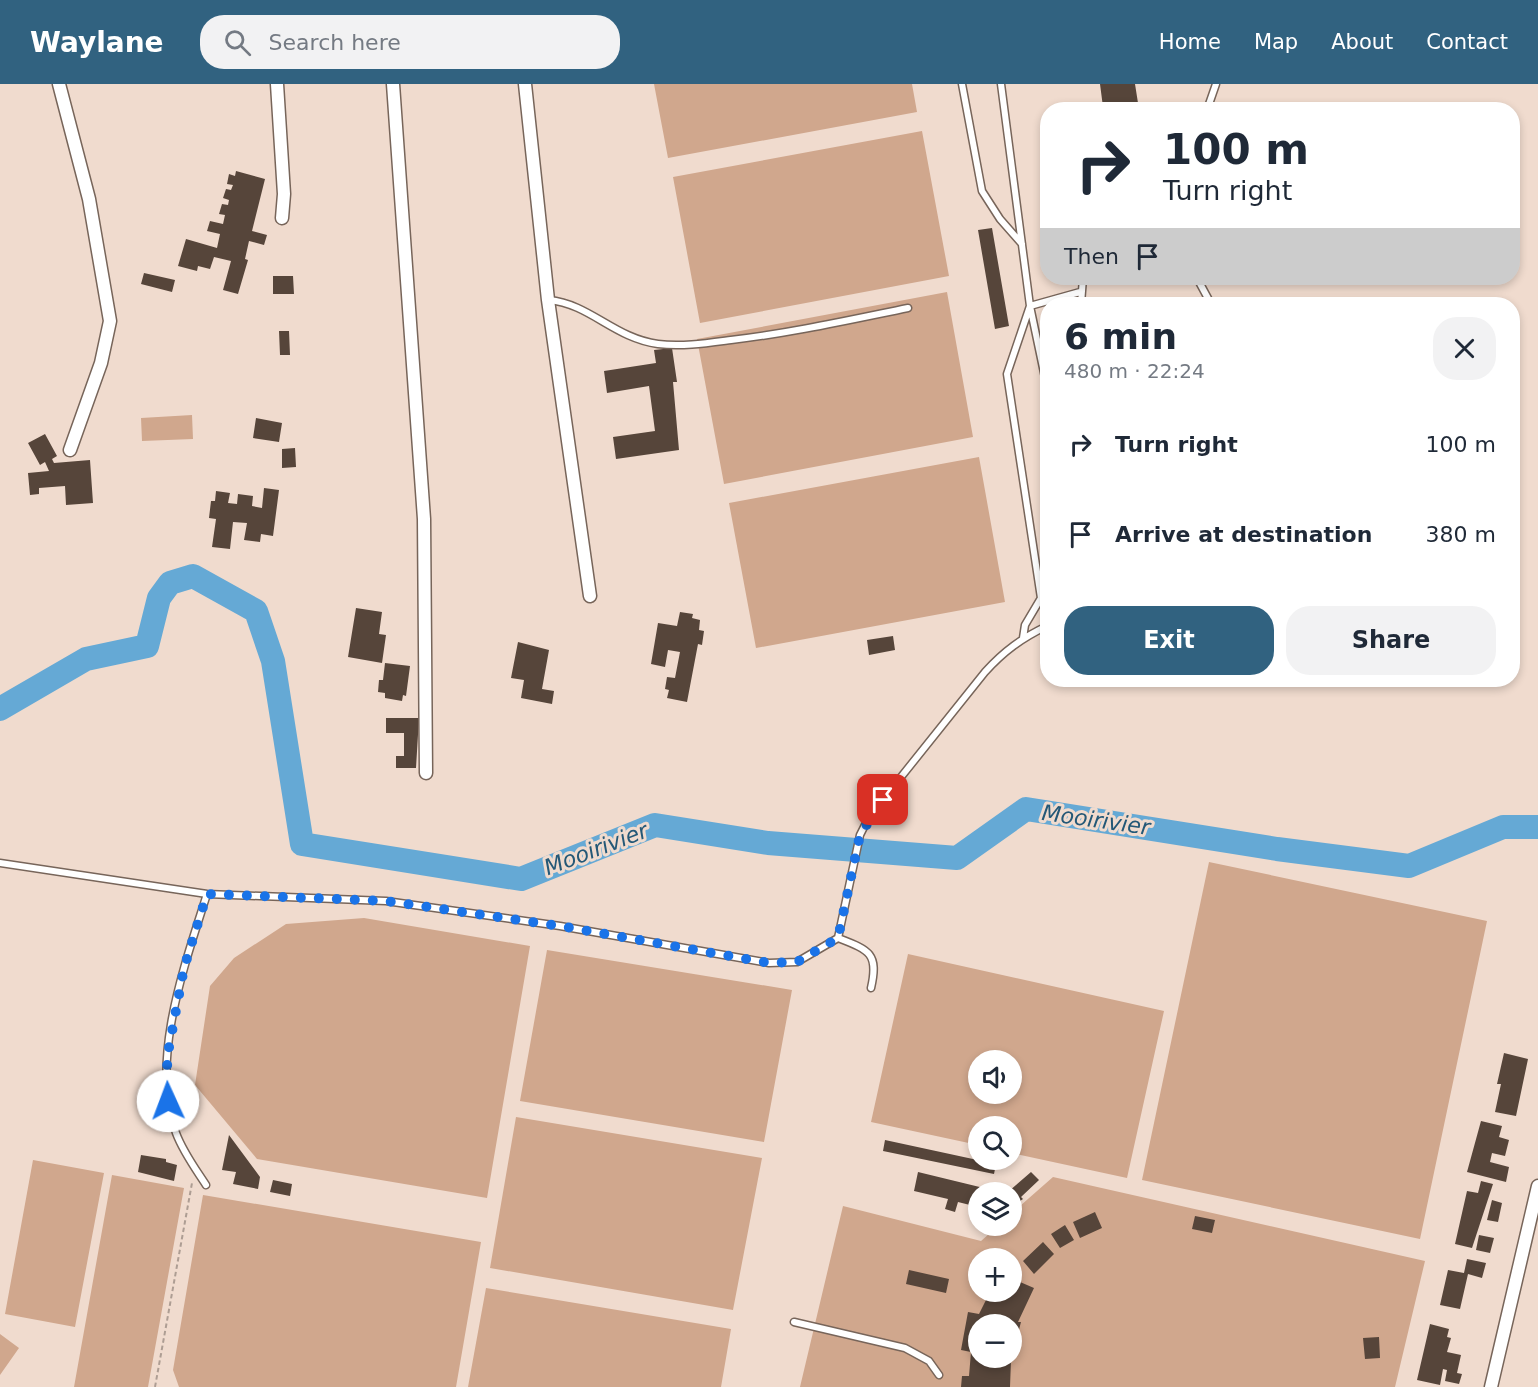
<!DOCTYPE html>
<html lang="en">
<head>
<meta charset="utf-8">
<style>
  :root { --surface:#fff; --page:#f2f2f3; --text:#1f2937; --muted:#747a83; --accent:#316280 }
  body { margin:0; font-family:"DejaVu Sans",sans-serif; background:var(--page); color:var(--text); height:100vh; display:flex; flex-direction:column; font-size:22px; white-space:nowrap }
  * { box-sizing:border-box; margin:0 }
  p { font-size:20px; color:var(--muted) }
  .icon { flex:none; width:33px; height:33px; fill:none; stroke:currentColor; stroke-width:2; stroke-linecap:round; stroke-linejoin:round }
  .map { position:relative; flex:1; overflow:hidden }
  .side { position:absolute; left:1040px; top:213px; width:480px; height:390px; display:flex; flex-direction:column; background:var(--surface); border-radius:24px; box-shadow:0 3px 9px #0003 }
  .side>* { flex:none }
  .banner { position:absolute; left:1040px; top:18px; width:480px; height:183px; border-radius:24px; box-shadow:0 3px 9px #0003; background:#fff; color:var(--text); overflow:hidden }
  .buttons { position:absolute; left:968px; top:966px; display:grid; gap:12px }
  .buttons a { display:grid; place-items:center; width:54px; height:54px; border-radius:50%; background:var(--surface); box-shadow:0 3px 9px #0003; font-size:30px }
  .pin { position:absolute; display:grid; place-items:center; width:51px; height:51px; color:#fff; margin:-26px; border-radius:12px; box-shadow:0 3px 9px #0006 }
  .me { position:absolute; width:66px; margin:-33px; rotate:358deg; stroke-linejoin:round; filter:drop-shadow(0 0 4px #0008) }
  .turn { display:flex; align-items:center; gap:21px; height:126px; padding:0 24px; font-size:27px }
  .turn .icon { width:78px; height:78px; stroke-width:2.5 }
  .turn b { display:block; font-size:42px; line-height:51px }
  .then { display:flex; align-items:center; height:57px; padding:0 24px; background:#0003; gap:12px; font-size:22px }
  .round { display:grid; place-items:center; flex:none; width:63px; height:63px; border-radius:24px; background:var(--page) }
  .overview { display:flex; align-items:center; justify-content:space-between; height:102px; padding:0 24px }
  h1 { font-size:36px; font-weight:700; line-height:45px }
  .button { display:flex; gap:12px; margin-top:auto; padding:12px 24px }
  .button a { flex:1; height:69px; border-radius:24px; background:var(--accent); color:#fff; font-size:24px; font-weight:700; line-height:69px; text-align:center }
  .button a+a { background:var(--page); color:var(--text) }
  ul { padding:0; list-style:none }
  li { display:flex; align-items:center; gap:18px; height:90px; padding:0 24px }
  li div { flex:1 }
  li b { display:block; font-size:22px }
  li em { font-style:normal }
  header { display:flex; align-items:center; gap:36px; box-sizing:border-box; height:84px; padding:0 30px; background:var(--accent); color:#fff }
  header strong { font-size:28px }
  nav { display:flex; gap:33px; margin-inline-start:auto; font-size:21px }
  .search { width:420px; height:54px; background:var(--page); display:flex; align-items:center; gap:15px; box-sizing:border-box; padding:0 21px; border-radius:24px; color:var(--muted); font-size:22px }
  .map>svg:first-child { display:block }
</style>
</head>
<body>
<header>
<strong>Waylane</strong>
<div class="search"><svg class="icon" aria-label="search" viewBox="0 0 24 24"><circle cx="10" cy="10" r="6"/><path d="M15 15l6 6"/></svg>Search here</div>
<nav><a>Home</a><a>Map</a><a>About</a><a>Contact</a></nav>
</header>
<div class="map">
<svg width="1538" height="1303" viewBox="0 0 1538 1303">
  <rect width="100%" height="100%" fill="#f0dbce"/>
  <!-- green -->
  <path fill="#d0a78d" fill-rule="evenodd" d="M654 0H912L917 28 668 74Z
    M922 47 949 192 700 239 673 93Z
    M947 208 973 353 724 400 697 255Z
    M192 331 193 355 142 357 141 334Z
    M979 373 1005 518 756 564 729 419Z
    M1209 778 1487 837 1420 1155 1142 1096Z
    M364 834 530 862 487 1114 257 1075 195 1001 210 902 234 874 286 840Z
    M547 866 792 906 764 1058 520 1017Z
    M908 870 1164 927 1127 1094 1011 1069V1042H978V1061L871 1038ZM978 976H1011V1010H978Z
    M516 1033 762 1074 733 1226 490 1184Z
    M33 1076 104 1089 75 1243 5 1230Z
    M112 1091 184 1104 148 1303H74Z
    M1053 1093 1425 1177 1395 1303H800L843 1122 981 1157 998 1142H1011V1130ZM978 1174H1011V1208H978ZM978 1240H1011V1274H978Z
    M203 1111 481 1158 456 1303H179L173 1286Z
    M486 1204 731 1245 721 1303H468Z
    M0 1250 19 1264 0 1291Z"/>
  <g fill="none" stroke-linecap="round" stroke-linejoin="round">
    <!-- river -->
    <path stroke="#65a9d5" stroke-width="24" d="M0 625 86 575 147 562 159 514 170 499 193 492 256 527 273 577 302 760 521 795 655 741 768 759 957 774 1026 725 1277 765 1409 782 1503 743H1538"/>
  </g>
  <!-- building -->
  <path fill="#56453a" fill-rule="evenodd" d="M1100 0H1135L1138 19 1103 23Z
    M236 87 265 95 252 147 267 151 264 161 249 157 245 175 248 176 238 210 223 206 231 177 214 173 210 185 198 182 197 187 178 182 186 155 217 164 220 150 207 147 210 137 223 140 225 131 219 130 222 120 228 121 229 116 223 114 226 105 231 106 233 101 227 100 229 90 235 92Z
    M992 144 1009 242 995 245 978 146Z
    M144 189 175 196 172 208 141 200Z
    M273 192H293L294 210H273Z
    M279 247H289L290 271H280Z
    M672 264 677 298H673L679 366 616 375 613 353 655 347 649 302 607 309 604 287 656 279 654 266Z
    M256 334 282 339 279 358 253 354Z
    M45 350 57 372 52 375 54 379 90 376 93 419 66 421 65 402 39 404V410L30 411 28 389 49 387 45 378 40 381 28 359Z
    M295 364 296 383 282 384V365Z
    M264 404 279 406 273 452 261 450 260 458 244 456 247 439 233 438 230 465 212 463 216 435 209 434 211 417H215L216 407 230 409 228 419 237 420 238 410 253 412 252 422 262 424Z
    M356 524 382 528 379 550 386 551 382 579 348 573Z
    M680 528 693 530 692 534 700 536 699 546 704 547 702 561 698 560 687 618 667 614 669 606 665 605 667 593 675 594 680 568 668 566 665 583 651 580 658 539 677 542Z
    M893 552 895 566 869 571 867 556Z
    M518 558 549 566 542 605 554 607 552 620 521 614 524 596 511 594Z
    M385 579 410 582 406 612 403 611 402 617 385 614V609L378 608 379 596H383Z
    M386 634H419L416 684H396V672H404V649H386Z
    M1504 969 1528 975 1516 1032 1495 1028 1501 1000H1497Z
    M1481 1037 1502 1042 1499 1053 1509 1056 1505 1072 1492 1069 1490 1078 1509 1083 1506 1098 1467 1088Z
    M229 1051 260 1093 258 1105 233 1100 236 1088 222 1086Z
    M885 1056 996 1080 994 1090 883 1067Z
    M141 1071 166 1075V1078L177 1081 174 1097 138 1088Z
    M918 1088 992 1106 991 1108H978V1123L958 1118 955 1128 945 1125 948 1115 914 1107Z
    M1031 1088 1039 1096 1021 1113 1023 1115 1011 1123V1108H1008Z
    M273 1096 292 1100 290 1112 270 1108Z
    M1481 1097 1493 1100 1472 1164 1455 1160 1467 1107 1478 1109Z
    M1492 1116 1502 1119 1498 1138 1487 1136Z
    M1095 1128 1102 1144 1080 1154 1073 1138Z
    M1195 1132 1215 1136 1212 1149 1192 1145Z
    M1065 1141 1074 1156 1060 1164 1051 1150Z
    M1479 1151 1494 1154 1490 1169 1476 1166Z
    M1043 1158 1054 1170 1034 1190 1023 1177Z
    M1467 1175 1486 1179 1482 1194 1468 1190 1460 1225 1440 1221 1448 1186 1464 1189Z
    M909 1186 949 1195 946 1209 906 1200Z
    M1011 1194 1034 1204 1018 1238H1021L1011 1276 1010 1303H961L962 1292H969L971 1268 961 1266 968 1228 979 1230 990 1208H1011ZM978 1240H1011V1274H978Z
    M1430 1240 1449 1245 1447 1253 1451 1254 1447 1268 1461 1271 1457 1289 1462 1290 1459 1300 1445 1297 1447 1286 1443 1285 1440 1301 1417 1296Z
    M1379 1253 1380 1274 1365 1275 1363 1254Z"/>
  <g fill="none" stroke-linecap="round" stroke-linejoin="round">
    <defs>
      <path id="service" d="M962 0 982 107 1000 135 1022 160
        M1001 0 1030 222 1047 303
        M1207 26 1216 0
        M1197 194 1211 220
        M549 216C590 220 614 254 658 260 682 263 708 259 731 256 791 249 849 236 908 224
        M1081 220 1083 194
        M1023 554 1025 541 1041 514 1007 290 1030 222 1080 208
        M0 779 207 810 386 817 560 842 769 879 797 878 838 854
        M871 904C879 869 869 866 838 854L860 751 869 733 985 588C1004 567 1022 554 1047 542
        M206 1101C195 1084 183 1068 176 1049 149 977 185 880 207 810
        M794 1238 905 1264 929 1277 939 1291"/>
      <path id="minor" d="M59 0 89 115 110 237 101 279 70 366
        M277 0 284 110 282 134
        M393 0 424 435 426 689
        M525 0 548 216 590 512
        M1491 1303 1538 1102"/>
    </defs>
    <!-- service casing -->
    <use href="#service" stroke="#77655a" stroke-width="9"/>
    <!-- minor casing -->
    <use href="#minor" stroke="#77655a" stroke-width="15"/>
    <!-- path -->
    <path stroke="#ad9d93" stroke-width="2" stroke-dasharray="4.5 3" stroke-linecap="butt" d="M155 1303 192 1099"/>
    <!-- service -->
    <use href="#service" stroke="#fff" stroke-width="6"/>
    <!-- minor -->
    <use href="#minor" stroke="#fff" stroke-width="12"/>
  </g>
  <g fill="none" stroke-linecap="round" stroke-linejoin="round">
    <!-- route -->
    <path stroke="#1a73e8" stroke-width="10" stroke-dasharray="0 18" d="M168 1017 167 974 184 884 207 810 386 817 560 842 769 879 797 878 838 854 860 751 883 716"/>
  </g>
  <g text-anchor="middle" dominant-baseline="central" stroke-width="6" stroke-linejoin="round" paint-order="stroke">
    <!-- water labels -->
    <g font-size="22" font-style="italic" fill="#245877" stroke="#f0dbce">
      <text transform="translate(1096 736) rotate(8)">Mooirivier</text>
      <text transform="translate(596 765) rotate(-21)">Mooirivier</text>
    </g>
  </g>
</svg>
<div class="buttons">
<a><svg class="icon" aria-label="sound" viewBox="0 0 24 24"><path d="M4 9h4l5-4v14l-5-4H4zM17 9q2 3 0 6"/></svg></a>
<a><svg class="icon" aria-label="search" viewBox="0 0 24 24"><circle cx="10" cy="10" r="6"/><path d="M15 15l6 6"/></svg></a>
<a><svg class="icon" aria-label="layers" viewBox="0 0 24 24"><path d="M12 4l9 5-9 5-9-5zM3 14l9 5 9-5"/></svg></a>
<a>+</a>
<a>−</a>
</div>
<div class="pin" style="left:883px;top:716px;background:#d93025"><svg class="icon" aria-label="arrive" viewBox="0 0 24 24"><path d="M6 21V4h12l-3 4 3 4H6"/></svg></div>
<svg class="me" style="left:168px;top:1017px" viewBox="-20 -20 40 40"><circle r="19" fill="#fff"/><path d="M0-13L10 11 0 6-10 11z" fill="#1a73e8"/></svg>
<div class="banner">
<div class="turn"><svg class="icon" aria-label="right" viewBox="0 0 24 24"><path d="M7 20v-9h11M14 6l5 5-5 5"/></svg><div><b>100 m</b>Turn right</div></div>
<div class="then">Then<svg class="icon" aria-label="arrive" viewBox="0 0 24 24"><path d="M6 21V4h12l-3 4 3 4H6"/></svg></div>
</div>
<section class="side">
<div class="overview"><div><h1>6 min</h1><p>480 m · 22:24</p></div><a class="round"><svg class="icon" aria-label="close" viewBox="0 0 24 24"><path d="M6 6l12 12M18 6L6 18"/></svg></a></div>
<ul>
<li><svg class="icon" aria-label="right" viewBox="0 0 24 24"><path d="M7 20v-9h11M14 6l5 5-5 5"/></svg><div><b>Turn right</b></div><em>100 m</em></li>
<li><svg class="icon" aria-label="arrive" viewBox="0 0 24 24"><path d="M6 21V4h12l-3 4 3 4H6"/></svg><div><b>Arrive at destination</b></div><em>380 m</em></li>
</ul>
<div class="button"><a>Exit</a><a>Share</a></div>
</section>
</div>
</body>
</html>
